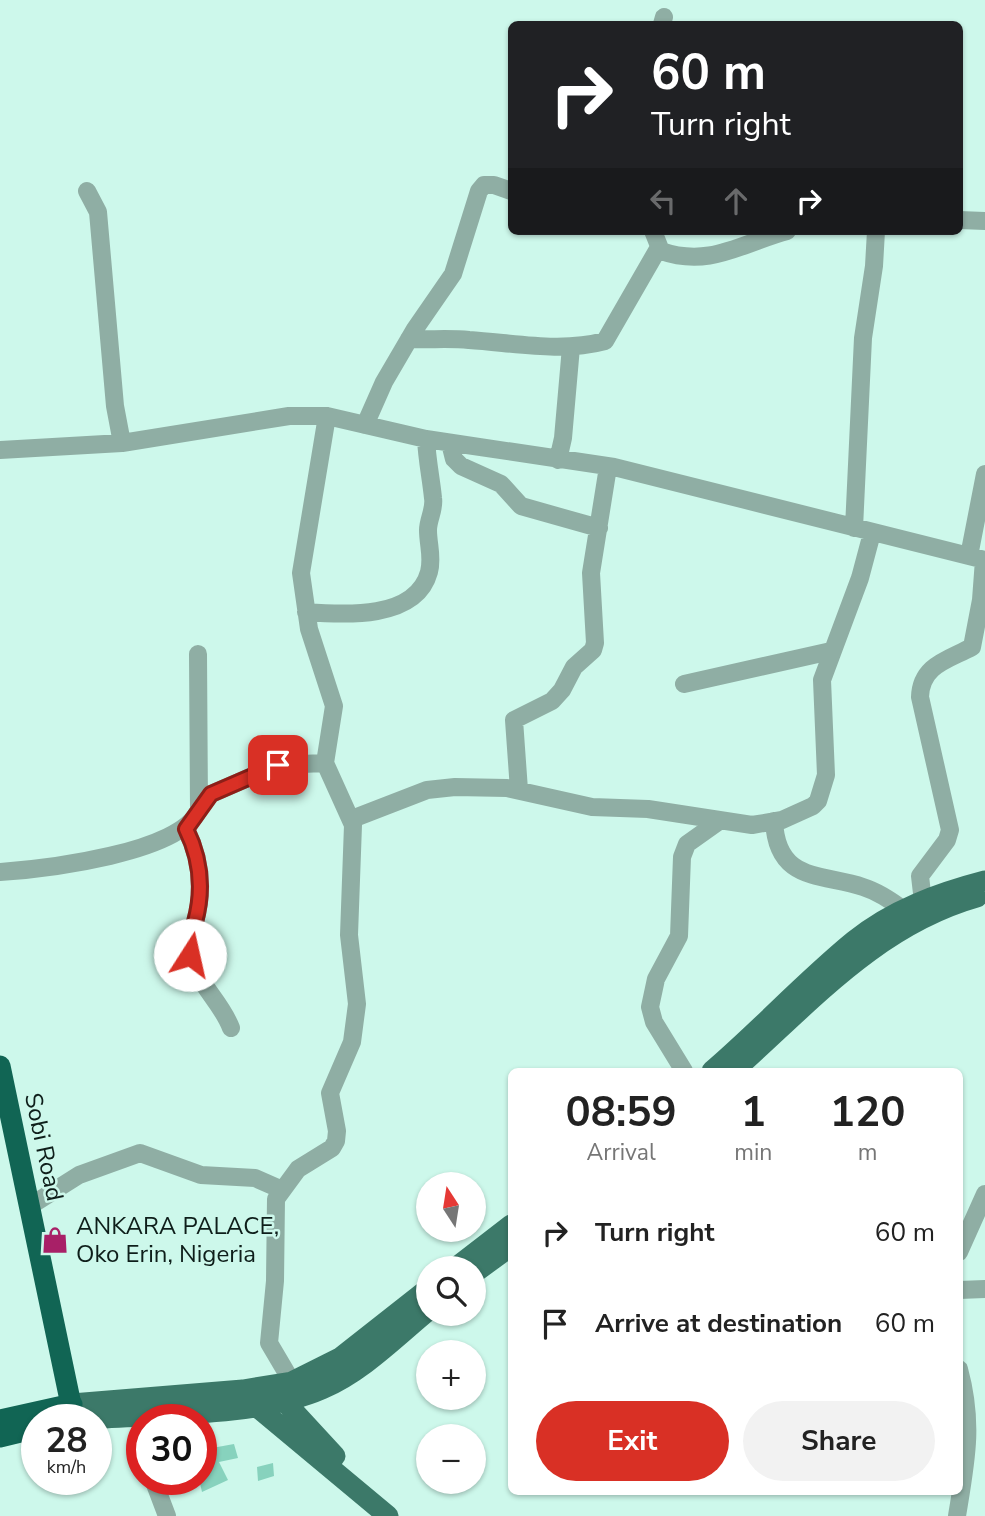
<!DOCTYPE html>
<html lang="en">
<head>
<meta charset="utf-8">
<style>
  :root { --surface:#fff; --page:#f2f2f2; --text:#222; --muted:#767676; --accent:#d93025 }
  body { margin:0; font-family:"Nunito Sans",sans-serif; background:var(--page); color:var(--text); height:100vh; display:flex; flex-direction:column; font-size:26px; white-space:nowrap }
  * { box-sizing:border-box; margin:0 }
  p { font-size:23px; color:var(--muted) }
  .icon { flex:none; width:38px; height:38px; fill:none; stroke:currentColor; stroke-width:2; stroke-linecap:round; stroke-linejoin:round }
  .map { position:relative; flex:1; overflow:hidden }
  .drawer { position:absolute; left:508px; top:1068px; width:455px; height:427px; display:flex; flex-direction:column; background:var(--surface); border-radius:10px; box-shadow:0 2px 5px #0004 }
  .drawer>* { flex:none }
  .guide { position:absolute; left:508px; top:21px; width:455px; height:214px; border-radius:10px; box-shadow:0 2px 5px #0004; background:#202124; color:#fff; overflow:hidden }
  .needle { width:46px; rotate:348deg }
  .controls { position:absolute; left:416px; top:1172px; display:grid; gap:14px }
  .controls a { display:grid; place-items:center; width:70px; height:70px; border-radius:50%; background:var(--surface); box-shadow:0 2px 5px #0004; font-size:35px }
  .speed { position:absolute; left:21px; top:1404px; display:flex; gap:14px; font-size:35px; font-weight:700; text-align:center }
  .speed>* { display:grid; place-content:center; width:91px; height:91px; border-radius:50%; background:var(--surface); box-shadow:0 2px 5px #0004; line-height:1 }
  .speed small { font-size:18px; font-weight:400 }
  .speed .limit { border:10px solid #d22; background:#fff; color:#111 }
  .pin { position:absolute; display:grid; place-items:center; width:60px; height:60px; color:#fff; margin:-30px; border-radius:14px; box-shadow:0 4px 10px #0006 }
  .me { position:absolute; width:77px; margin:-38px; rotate:10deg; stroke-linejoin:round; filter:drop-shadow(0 0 5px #0008) }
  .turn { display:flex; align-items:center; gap:24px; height:147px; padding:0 28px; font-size:32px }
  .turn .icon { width:91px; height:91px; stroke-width:2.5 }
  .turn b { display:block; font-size:49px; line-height:60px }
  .lanes { display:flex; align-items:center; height:66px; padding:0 28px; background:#0003; justify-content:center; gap:35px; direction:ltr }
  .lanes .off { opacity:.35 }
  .eta { display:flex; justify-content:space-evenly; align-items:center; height:119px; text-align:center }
  .eta b { font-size:42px; font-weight:700; line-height:49px }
  .button { display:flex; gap:14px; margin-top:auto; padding:14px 28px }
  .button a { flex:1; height:80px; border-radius:42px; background:var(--accent); color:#fff; font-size:28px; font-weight:700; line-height:80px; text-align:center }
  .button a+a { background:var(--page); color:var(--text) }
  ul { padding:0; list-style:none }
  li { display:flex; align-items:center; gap:21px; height:91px; padding:0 28px }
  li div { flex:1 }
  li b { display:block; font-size:26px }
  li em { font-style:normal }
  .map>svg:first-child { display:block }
</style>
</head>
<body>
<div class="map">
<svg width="985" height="1516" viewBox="0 0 985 1516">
  <rect width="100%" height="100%" fill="#cdf8eb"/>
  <!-- building -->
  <path fill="#87d2bd" d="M234 1444 238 1458 219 1462 228 1480 202 1492 199 1479H201V1450Z
    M273 1463 274 1476 258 1481 257 1467Z"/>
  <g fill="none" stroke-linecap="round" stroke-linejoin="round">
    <!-- minor -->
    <path stroke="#8faea4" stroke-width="18" d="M662 24 664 17
      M87 191 98 212 115 406 122 443
      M959 220 985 221
      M653 231 661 251C710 268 742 243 787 231
      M409 339C429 340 449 338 469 340 515 343 561 353 605 341L658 249
      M365 425 384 382 415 329 453 274 479 191 484 185H494L511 191
      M450 443 454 459 461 466 501 484 521 506 599 528
      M0 450 122 443 289 416H327L426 439 614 467 985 560
      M558 460 563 438 571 347
      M854 528 863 338 874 266 876 231
      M969 556 985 474
      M306 612C344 615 416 620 429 572 433 557 428 545 428 530 428 519 435 509 433 498 431 478 427 460 426 439
      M684 684 831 651
      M519 790 514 720 552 701 562 690 574 667 593 650 595 643 591 573 608 467
      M199 809 211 794 278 765 325 763
      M352 819 427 790 455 787 507 788 592 807 648 809 752 825 782 820 813 806 818 801 826 775 822 680 860 578 872 533
      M774 821C777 882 820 873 863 887 879 892 892 901 905 911
      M186 829C201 859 204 890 195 922 192 933 187 942 190 954 196 983 221 1001 231 1028
      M0 872C44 869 183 853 199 809L198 654
      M923 902 920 876 947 840 950 830 920 697C921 665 948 660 972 647L981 600 984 560
      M684 1071 654 1022 650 1007 656 979 679 936 682 857 687 844 718 822
      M30 1206 79 1175 140 1153 201 1175 255 1178 280 1189
      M959 1252 985 1194
      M959 1290 985 1289
      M292 1382 269 1343 275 1281 276 1199 298 1169 332 1148 336 1141 337 1131 330 1093 352 1042 357 1004 349 935 353 825 325 763 334 706 309 629 301 573 327 416
      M153 1479 167 1516
      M957 1516C966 1461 974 1424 959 1369"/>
    <!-- major -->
    <path stroke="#3c7969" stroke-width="21" d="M738 1067C812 1001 878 925 977 897
      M712 1071C761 1029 805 981 854 941 892 910 939 893 985 881
      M454 1269 511 1225
      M474 1273 511 1246
      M276 1392 335 1456
      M250 1401 388 1516
      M72 1404 243 1390 292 1382 340 1358 429 1288
      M84 1419C154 1414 258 1417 322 1389 362 1372 395 1338 429 1310"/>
    <!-- highway -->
    <path stroke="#116554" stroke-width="21" d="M0 1066 74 1419
      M0 1420 72 1404
      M0 1437 37 1428"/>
  </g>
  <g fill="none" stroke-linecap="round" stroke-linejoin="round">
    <defs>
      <path id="route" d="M190 955C188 942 192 934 195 922 204 889 201 859 186 829L211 794 278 765"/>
    </defs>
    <!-- route casing -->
    <use href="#route" stroke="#8d1f18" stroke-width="18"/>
    <!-- route -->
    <use href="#route" stroke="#d93025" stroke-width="12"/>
  </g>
  <!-- icons -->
  <defs>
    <symbol id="shop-bare" viewBox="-9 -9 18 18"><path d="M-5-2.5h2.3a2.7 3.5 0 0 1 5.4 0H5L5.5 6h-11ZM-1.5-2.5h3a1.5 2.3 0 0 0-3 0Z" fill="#a82067" stroke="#cdf8eb" stroke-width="2.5" paint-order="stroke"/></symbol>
  </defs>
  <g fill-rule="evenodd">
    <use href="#shop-bare" x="36" y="1221" width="38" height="38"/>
  </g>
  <g text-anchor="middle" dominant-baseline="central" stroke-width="5" stroke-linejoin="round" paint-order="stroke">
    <!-- street labels -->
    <g font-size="24" fill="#0e1e1a" stroke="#cdf8eb">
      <text transform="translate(44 1147) rotate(78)">Sobi Road</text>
    </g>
    <!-- poi labels -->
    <g font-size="24" fill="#0e1e1a" stroke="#cdf8eb" text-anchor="start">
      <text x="76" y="1226">ANKARA PALACE,<tspan x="76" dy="28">Oko Erin, Nigeria</tspan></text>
    </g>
  </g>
</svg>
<div class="controls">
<a><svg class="needle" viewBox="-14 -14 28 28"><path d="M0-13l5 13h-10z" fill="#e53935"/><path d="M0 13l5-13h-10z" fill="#767676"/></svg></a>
<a><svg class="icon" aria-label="search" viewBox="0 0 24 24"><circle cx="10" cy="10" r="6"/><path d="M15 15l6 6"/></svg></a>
<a>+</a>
<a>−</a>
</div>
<div class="speed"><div>28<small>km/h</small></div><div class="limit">30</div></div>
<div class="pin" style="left:278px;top:765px;background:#d93025"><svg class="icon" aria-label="arrive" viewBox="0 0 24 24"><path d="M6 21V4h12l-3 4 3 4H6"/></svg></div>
<svg class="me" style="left:190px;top:955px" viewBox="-20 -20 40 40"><circle r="19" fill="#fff"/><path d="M0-13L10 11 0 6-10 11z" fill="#d93025"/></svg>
<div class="guide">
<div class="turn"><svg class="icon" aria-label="right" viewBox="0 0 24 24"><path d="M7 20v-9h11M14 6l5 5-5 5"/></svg><div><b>60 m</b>Turn right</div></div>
<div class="lanes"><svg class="icon off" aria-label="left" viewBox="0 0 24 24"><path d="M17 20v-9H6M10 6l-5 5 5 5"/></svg><svg class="icon off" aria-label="ahead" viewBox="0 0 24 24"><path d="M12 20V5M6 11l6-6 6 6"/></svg><svg class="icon" aria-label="right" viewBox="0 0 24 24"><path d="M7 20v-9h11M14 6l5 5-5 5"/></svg></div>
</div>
<section class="drawer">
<div class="eta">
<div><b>08:59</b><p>Arrival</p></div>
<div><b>1</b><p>min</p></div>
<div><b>120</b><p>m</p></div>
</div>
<ul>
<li><svg class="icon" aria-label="right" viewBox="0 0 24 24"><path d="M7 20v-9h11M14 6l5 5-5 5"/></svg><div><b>Turn right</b></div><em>60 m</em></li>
<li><svg class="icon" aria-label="arrive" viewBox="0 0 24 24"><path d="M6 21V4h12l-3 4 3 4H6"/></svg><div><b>Arrive at destination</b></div><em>60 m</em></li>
</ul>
<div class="button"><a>Exit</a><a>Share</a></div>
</section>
</div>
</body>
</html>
